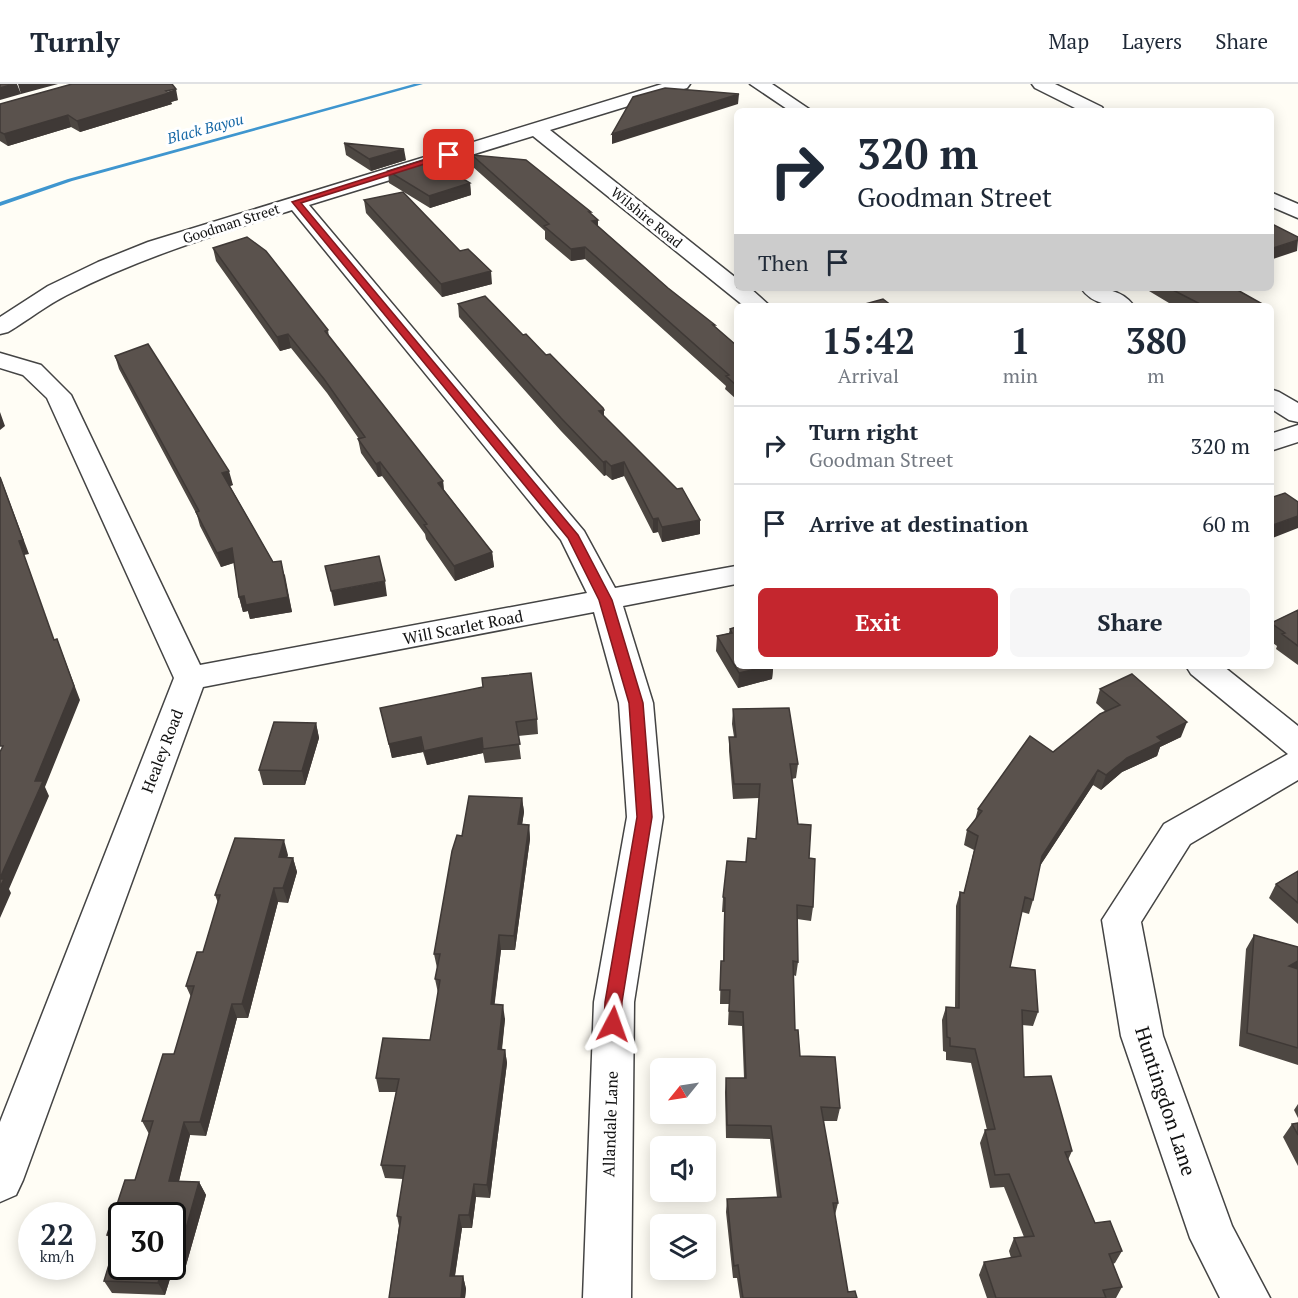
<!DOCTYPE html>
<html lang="en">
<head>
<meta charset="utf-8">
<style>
  :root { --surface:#fff; --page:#f6f6f7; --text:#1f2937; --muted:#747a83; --line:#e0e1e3; --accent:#c4262e }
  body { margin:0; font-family:"PT Serif",serif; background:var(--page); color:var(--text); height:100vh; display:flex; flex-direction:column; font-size:22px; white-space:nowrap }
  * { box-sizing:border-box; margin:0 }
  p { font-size:20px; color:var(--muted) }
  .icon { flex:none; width:33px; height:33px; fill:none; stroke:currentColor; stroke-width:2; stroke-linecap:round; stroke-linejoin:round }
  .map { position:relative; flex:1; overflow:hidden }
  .panel { position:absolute; left:734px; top:219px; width:540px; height:366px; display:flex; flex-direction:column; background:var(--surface); border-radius:9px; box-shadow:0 3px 15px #0003 }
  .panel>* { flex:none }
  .top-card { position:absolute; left:734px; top:24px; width:540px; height:183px; border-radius:9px; box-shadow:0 3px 15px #0003; background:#fff; color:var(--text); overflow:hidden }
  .needle { width:39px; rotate:240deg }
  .buttons { position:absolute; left:650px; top:974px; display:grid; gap:12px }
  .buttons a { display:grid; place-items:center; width:66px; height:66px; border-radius:9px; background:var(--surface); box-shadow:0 3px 15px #0003; font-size:30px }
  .speed { position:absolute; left:18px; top:1118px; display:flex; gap:12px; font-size:30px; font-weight:700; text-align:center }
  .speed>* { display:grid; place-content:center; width:78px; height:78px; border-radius:50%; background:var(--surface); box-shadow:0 3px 15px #0003; line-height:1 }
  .speed small { font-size:15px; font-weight:400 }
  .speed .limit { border:3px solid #111; border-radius:9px; background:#fff; color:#111 }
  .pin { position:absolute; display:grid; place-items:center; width:51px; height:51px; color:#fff; margin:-26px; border-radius:12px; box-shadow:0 3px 9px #0006 }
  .me { position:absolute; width:66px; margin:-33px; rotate:4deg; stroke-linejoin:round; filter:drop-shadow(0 0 4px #0008) }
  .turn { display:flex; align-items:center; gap:21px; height:126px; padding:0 24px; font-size:27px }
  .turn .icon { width:78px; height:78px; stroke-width:2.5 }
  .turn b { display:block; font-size:42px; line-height:51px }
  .then { display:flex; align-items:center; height:57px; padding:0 24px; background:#0003; gap:12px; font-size:22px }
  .eta { display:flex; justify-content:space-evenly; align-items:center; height:102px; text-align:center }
  .eta b { font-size:36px; font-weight:700; line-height:42px }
  .cta { display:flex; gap:12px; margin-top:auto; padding:12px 24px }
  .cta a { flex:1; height:69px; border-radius:9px; background:var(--accent); color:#fff; font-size:24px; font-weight:700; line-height:69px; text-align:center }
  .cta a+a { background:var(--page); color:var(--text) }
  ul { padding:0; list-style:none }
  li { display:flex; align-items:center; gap:18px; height:78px; padding:0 24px; border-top:2px solid var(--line) }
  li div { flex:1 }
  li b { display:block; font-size:22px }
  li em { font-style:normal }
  header { display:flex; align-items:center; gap:36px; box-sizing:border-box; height:84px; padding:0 30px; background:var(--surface); border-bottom:2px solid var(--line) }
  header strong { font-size:28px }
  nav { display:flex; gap:33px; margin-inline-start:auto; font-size:21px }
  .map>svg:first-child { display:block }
</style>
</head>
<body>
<header>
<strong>Turnly</strong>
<nav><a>Map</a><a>Layers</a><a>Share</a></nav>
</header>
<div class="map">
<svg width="1298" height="1214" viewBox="0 0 1298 1214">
  <rect width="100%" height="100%" fill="#fffdf5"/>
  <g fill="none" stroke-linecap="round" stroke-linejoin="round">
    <!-- stream -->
    <path fill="#3f96cf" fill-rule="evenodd" d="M414 0H423L72 97 0 122V118L68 95Z"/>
    <defs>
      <path id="minor" d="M662 0H690L687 4 550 46 736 194V204H750L770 222H744L533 52 309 121 584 447 615 504 736 482V500L623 522 653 619 663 733 634 918 631 1214H583L594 918 627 733 619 619 594 528 203 603 23 1096 16 1111 0 1118V1038L174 594 47 314 23 291 0 284V269L41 281 71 311 200 581 587 509 561 456 292 126C215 151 139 174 67 211 47 221 28 236 8 248L0 250V233L48 202 98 178 148 158Z
        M750 0H772L812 27H790Z
        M1032 0H1055L1102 23 1104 27H1081L1035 4Z
        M1270 108 1298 120V134L1270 122Z
        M1081 204C1100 204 1121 204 1134 222 1114 222 1093 222 1081 204Z
        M1270 305 1279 308 1298 319V338L1289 336 1270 324Z
        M1298 341V358L1270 367V350Z
        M1186 582H1223L1298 642V696L1190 760 1141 838 1163 952 1232 1142 1270 1214H1220L1190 1154 1121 952 1102 836 1164 740 1288 670 1191 590Z"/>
    </defs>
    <!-- minor casing -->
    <use href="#minor" stroke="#444" stroke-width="3"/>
    <!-- minor -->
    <use href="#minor" fill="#fff" fill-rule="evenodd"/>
  </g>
  <!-- wall -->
  <path fill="#4d4742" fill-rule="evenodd" d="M178 16 171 18 172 20 80 48 71 43 8 62 0 57V20Z
    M344 59 406 76 371 87 346 71Z
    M472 71 591 130 598 136V142L668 204 736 261V315L725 305 726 302 585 175 571 177 545 155V147L473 83Z
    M388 87 470 99 471 111 430 124 389 99Z
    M364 116 492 200 442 213 366 129Z
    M213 164 328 246 329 253 443 397 444 406 492 468 494 483 455 497 426 455 425 450 382 392 378 393 361 369 358 355H359L327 309 291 264 280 267 216 177Z
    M1144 204H1234L1266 222H1174Z
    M458 220 523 251 546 271 604 333 700 450 662 458 658 448 653 449 624 392 612 396 606 391 604 392 561 347 459 233Z
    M115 272 233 401 230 402 273 478 285 491 292 528 250 535 248 527 243 528 239 513 234 479 221 483 200 442 197 431 119 285Z
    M1298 526V581L1276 565 1277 562 1270 557 1271 539Z
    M730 545 773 585 772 595 738 604 716 567 717 552 729 549Z
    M1100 605 1181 653 1160 663 1157 672 1122 688 1101 706 1093 701 1040 782 1033 816 1029 830 1022 828 1010 883 1038 928 1033 942 1022 941 1024 993 1072 1067 1068 1076 1095 1139 1122 1167 1115 1179 1113 1180 1122 1203 1116 1214H987L979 1191 984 1178 1011 1174 1009 1167 1014 1154 1024 1153 1004 1103 990 1104 980 1059 985 1046H987L971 979 946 976V968L943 967 942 936 946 923 955 924 956 822 960 808 964 809 974 766 964 761 967 746 975 736 978 725 1106 628 1096 619Z
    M380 624 537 635 538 650 518 652 521 675 485 679 483 669 427 681 423 668 392 674Z
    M733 625 798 680 796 694 792 695 798 740 809 774 813 823 811 837 797 835 798 878 796 892 793 891 795 946 800 972 840 1024 837 1037H823L838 1119 835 1131 848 1208 857 1214H740L737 1194H733L726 1128 727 1115 777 1113 770 1055 726 1054 725 1008 726 994H744L742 942 728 941 729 920H720L721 877H723L724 828H722L723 813 746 778 756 755 759 714 733 715 729 667V653H734L732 640Z
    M316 639 319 654 305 701H263L259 686Z
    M522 714 524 728 522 740 529 741 530 755 515 866H501L494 921 505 935 502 966H505L507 979 490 1114 476 1113 472 1144H462L455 1192H463L466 1205 465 1214H389L399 1142 397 1132 403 1095 385 1094 381 1081 396 1008H379L376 994 430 956 438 909 435 895 437 884 434 870 462 752Z
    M288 771 287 773 293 774 297 788 288 819 278 818 248 934H237L206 1052 190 1051 179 1097 199 1098 206 1111 185 1185H173L165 1211 112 1209 104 1197 114 1162 107 1151 135 1096 149 1050 142 1037 174 970 191 913 186 902 203 868 218 819 215 811ZM172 1131V1182H122Z
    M1298 787V840L1269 814 1276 800Z
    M1254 851 1298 863V981L1239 962 1246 865Z
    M1298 1020V1034L1294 1026Z
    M1298 1039V1082L1283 1053 1292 1040Z"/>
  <!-- shaded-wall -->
  <path fill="#3f3936" d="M13 0H17L21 10 0 16V4Z
    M18 0H58L21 10Z
    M176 5 178 16 171 18 172 20 80 48 77 37Z
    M739 10 738 20 612 60V50Z
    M68 31 71 43 8 62 4 50Z
    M404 65 406 76 371 87 369 75Z
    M470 99 471 111 430 124 429 112Z
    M598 136V148L592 137Z
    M1298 156 1297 167 1270 176V165Z
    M585 163V175L571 177V165Z
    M491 187 492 200 442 213 441 200Z
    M288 250 291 264 280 267 277 253Z
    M604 326V340L599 327Z
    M0 328 5 342 0 346Z
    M606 377V391L604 392 603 378Z
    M380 378 382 392 378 393 376 380Z
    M624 378V392L612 396 611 382Z
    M229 387 233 401 226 403 222 389Z
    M0 392 29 470 24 471 60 570 19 457Z
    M443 397 444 411 438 399Z
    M1298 432V444L1270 455V442Z
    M658 434V448L653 449V435Z
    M700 436V450L662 458V443Z
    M232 464 236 478 221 483 217 469Z
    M492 468 494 483 455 497 454 482Z
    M281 477 292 528 250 535 248 527 243 528 239 513Z
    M385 497 387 512 334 522 331 507Z
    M57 555 80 616 45 703 49 712 9 805 11 809 0 834V794L35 697Z
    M767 582H783L773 585 772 595 738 604 739 589Z
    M1187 638 1181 653 1160 663 1157 672 1122 688 1101 706 1106 691 1127 674 1157 653Z
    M316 639 319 654 305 701 302 687Z
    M421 653 423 668 392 674 389 660Z
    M482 654 483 669 427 681 424 667Z
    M1098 686 1093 701 1037 786 1042 772Z
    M522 714 524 728 520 755 518 740Z
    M529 741 530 755 515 866 514 852Z
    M284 756 288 771 283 787 279 773Z
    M293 774 297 788 288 819 283 804Z
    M274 804 278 818 248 934 242 920Z
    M499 851 501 866 493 934 491 920Z
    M1298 877V886L1289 882Z
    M232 920 237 934 206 1052 200 1038Z
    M503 921 505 935 500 979 498 965Z
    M505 966 507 979 490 1114 487 1101Z
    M184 1038 190 1051 176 1110 169 1097Z
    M199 1098 206 1111 185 1185 178 1173Z
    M474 1100 476 1113 472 1144 469 1131Z
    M459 1131 462 1144 453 1204 450 1192Z
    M163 1182H171L173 1185 165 1211 158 1199Z
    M463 1192 466 1205 465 1214H461Z"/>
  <!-- building -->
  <path fill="#5a524d" stroke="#3f3936" stroke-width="1.5" d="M0 0H13L0 4Z
    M72 0H172L176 5 166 7 169 9 77 37 68 31 4 50 0 48V20Z
    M665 4 739 10 612 50 633 13Z
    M344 59 404 65 369 75Z
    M472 71 526 76 591 128H589L598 136 592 137 668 204 715 241H713L736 261V301L726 292 729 291 585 163 571 165 544 142 549 140Z
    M429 74 470 99 429 112 388 87Z
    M403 108 460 167 468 165 491 187 441 200 364 116Z
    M1270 139 1298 153V156L1270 165Z
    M247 153 266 167 328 246 325 247 443 397 438 399 492 468 454 482 424 441 427 440 380 378 376 380 358 355 365 353 324 295 288 250 277 253 213 164Z
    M1169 204H1234L1266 222H1204Z
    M485 212 523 251 526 250 546 271 550 270 603 324 604 326 599 327 677 405 682 404 700 436 662 443 658 434 653 435 624 378 611 382 606 377 603 378 561 334 458 220Z
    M883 215 892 222H858Z
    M1065 220 1069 222H1057Z
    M148 260 229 387 222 389 273 478 281 477 288 513 246 521 244 512 239 513 232 464 217 469 196 428 199 427 115 272Z
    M0 393 23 456 19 457 54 556 57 555 74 602 35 697H43L0 794V668L3 662H0Z
    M1285 409 1298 418V432L1270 442V414Z
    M379 472 385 497 331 507 325 482Z
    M1298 526V562L1282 550 1285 549 1271 539Z
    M736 543V582H768L739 589 717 552 732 549 730 545Z
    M531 589 537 635 516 638 520 660 483 665 482 654 424 667 421 653 389 660 380 624 483 603 482 594Z
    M1132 590 1187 638 1157 653 1162 657 1127 674 1106 691 1098 686 1042 772 1033 816 1025 813 1010 883 1035 886 1038 928 1022 926 1024 993 1051 992 1072 1067 1065 1068 1095 1139 1110 1137 1122 1167 1109 1170 1122 1203 1103 1206 1106 1214H996L984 1178 1021 1172 1014 1154 1034 1152 1009 1090 995 1091 985 1046 995 1045 975 965 950 962V954L947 953 946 923 959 924 960 808 964 809 978 752 967 746 982 727 978 725 1030 652 1053 668 1100 630 1120 621 1100 605Z
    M789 624 798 680H790L798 740 811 741 809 774 815 775 813 823 797 821 798 878 793 877 795 946H798L800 972 835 973 840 1024 821 1023 838 1119H833L848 1208 855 1207 857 1214H743L738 1181 734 1182 727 1115 781 1113 771 1042 727 1041 726 994H746L743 928 729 927 730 906H720L721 877H724L725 814 723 813 727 777 746 778 748 754 756 755 760 700H734L729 653H736L733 625Z
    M274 638 316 639 302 687 259 686Z
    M469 712 522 714 518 740 529 741 514 852 499 851 491 920 503 921 498 965 505 966 487 1101 474 1100 469 1131H459L450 1192H463L461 1214H389L401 1133 397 1132 405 1082 381 1081 399 995 376 994 383 954 430 956 440 896 435 895 440 870H434L452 767 457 751 462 752Z
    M235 754 284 756 279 773 293 774 283 804H274L242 920H232L200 1038H184L169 1097 199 1098 178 1173H172V1131H122V1182H163L158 1199 104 1197 118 1151H107L125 1096H135L153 1037H142L163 970H174L194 902H186L197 868H203L220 811H215Z
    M1298 787V819L1276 800Z
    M0 795H4L0 803Z
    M1254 851 1298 863V877L1289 882 1298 885V964L1247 949Z
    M1298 1039V1051L1292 1040Z"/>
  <!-- route -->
  <path fill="#c4262e" stroke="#7f191e" stroke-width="1.5" d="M446 69 453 71 301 119 578 451 612 516 643 619 652 733 622 918 621 940 619 945 613 947 607 945 604 940 605 918 637 733 629 619 599 516 568 454 292 118Z"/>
  <g text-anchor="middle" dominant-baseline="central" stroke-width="6" stroke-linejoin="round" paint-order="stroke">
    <!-- far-street labels -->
    <g font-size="14" fill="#111" stroke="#fff">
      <text transform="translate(647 133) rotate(39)">Wilshire Road</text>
      <text transform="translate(231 139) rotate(-18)">Goodman Street</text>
    </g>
    <!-- far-water labels -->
    <g font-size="15" font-style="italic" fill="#1768a6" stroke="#fff">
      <text transform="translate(205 44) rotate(-15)">Black Bayou</text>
    </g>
    <!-- street labels -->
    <g font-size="16" fill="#111" stroke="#fff">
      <text transform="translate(463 543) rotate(-11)">Will Scarlet Road</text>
      <text transform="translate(162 667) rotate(-69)">Healey Road</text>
      <text transform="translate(610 1040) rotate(-88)">Allandale Lane</text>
    </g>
    <!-- near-street labels -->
    <g font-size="20" fill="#111" stroke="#fff">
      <text transform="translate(1166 1017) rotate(72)">Huntingdon Lane</text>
    </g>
  </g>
</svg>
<div class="buttons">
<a><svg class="needle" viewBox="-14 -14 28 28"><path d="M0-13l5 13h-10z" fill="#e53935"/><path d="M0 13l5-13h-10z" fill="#747a83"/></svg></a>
<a><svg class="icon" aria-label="sound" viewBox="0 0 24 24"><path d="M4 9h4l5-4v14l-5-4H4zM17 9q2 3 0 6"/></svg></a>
<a><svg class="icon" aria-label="layers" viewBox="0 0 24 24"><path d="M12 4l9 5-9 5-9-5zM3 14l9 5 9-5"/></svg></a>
</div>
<div class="speed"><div>22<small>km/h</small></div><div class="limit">30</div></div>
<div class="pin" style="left:449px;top:71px;background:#d93025"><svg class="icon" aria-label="arrive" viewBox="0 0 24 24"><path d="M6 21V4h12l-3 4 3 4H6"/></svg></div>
<svg class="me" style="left:613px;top:940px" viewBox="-20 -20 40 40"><path d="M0-17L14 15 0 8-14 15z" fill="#c4262e" stroke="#fff" stroke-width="4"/></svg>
<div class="top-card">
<div class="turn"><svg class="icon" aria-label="right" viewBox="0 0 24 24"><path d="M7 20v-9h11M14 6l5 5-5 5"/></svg><div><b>320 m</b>Goodman Street</div></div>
<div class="then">Then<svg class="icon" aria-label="arrive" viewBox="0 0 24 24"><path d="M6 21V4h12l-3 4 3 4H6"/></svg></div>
</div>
<section class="panel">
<div class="eta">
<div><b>15:42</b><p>Arrival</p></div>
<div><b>1</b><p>min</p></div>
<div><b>380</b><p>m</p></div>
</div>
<ul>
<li><svg class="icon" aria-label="right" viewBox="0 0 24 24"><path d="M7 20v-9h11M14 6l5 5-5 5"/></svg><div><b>Turn right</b><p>Goodman Street</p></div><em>320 m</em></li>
<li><svg class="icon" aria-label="arrive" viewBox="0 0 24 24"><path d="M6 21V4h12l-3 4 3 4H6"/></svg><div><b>Arrive at destination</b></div><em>60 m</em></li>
</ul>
<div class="cta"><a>Exit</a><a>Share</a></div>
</section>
</div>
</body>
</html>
